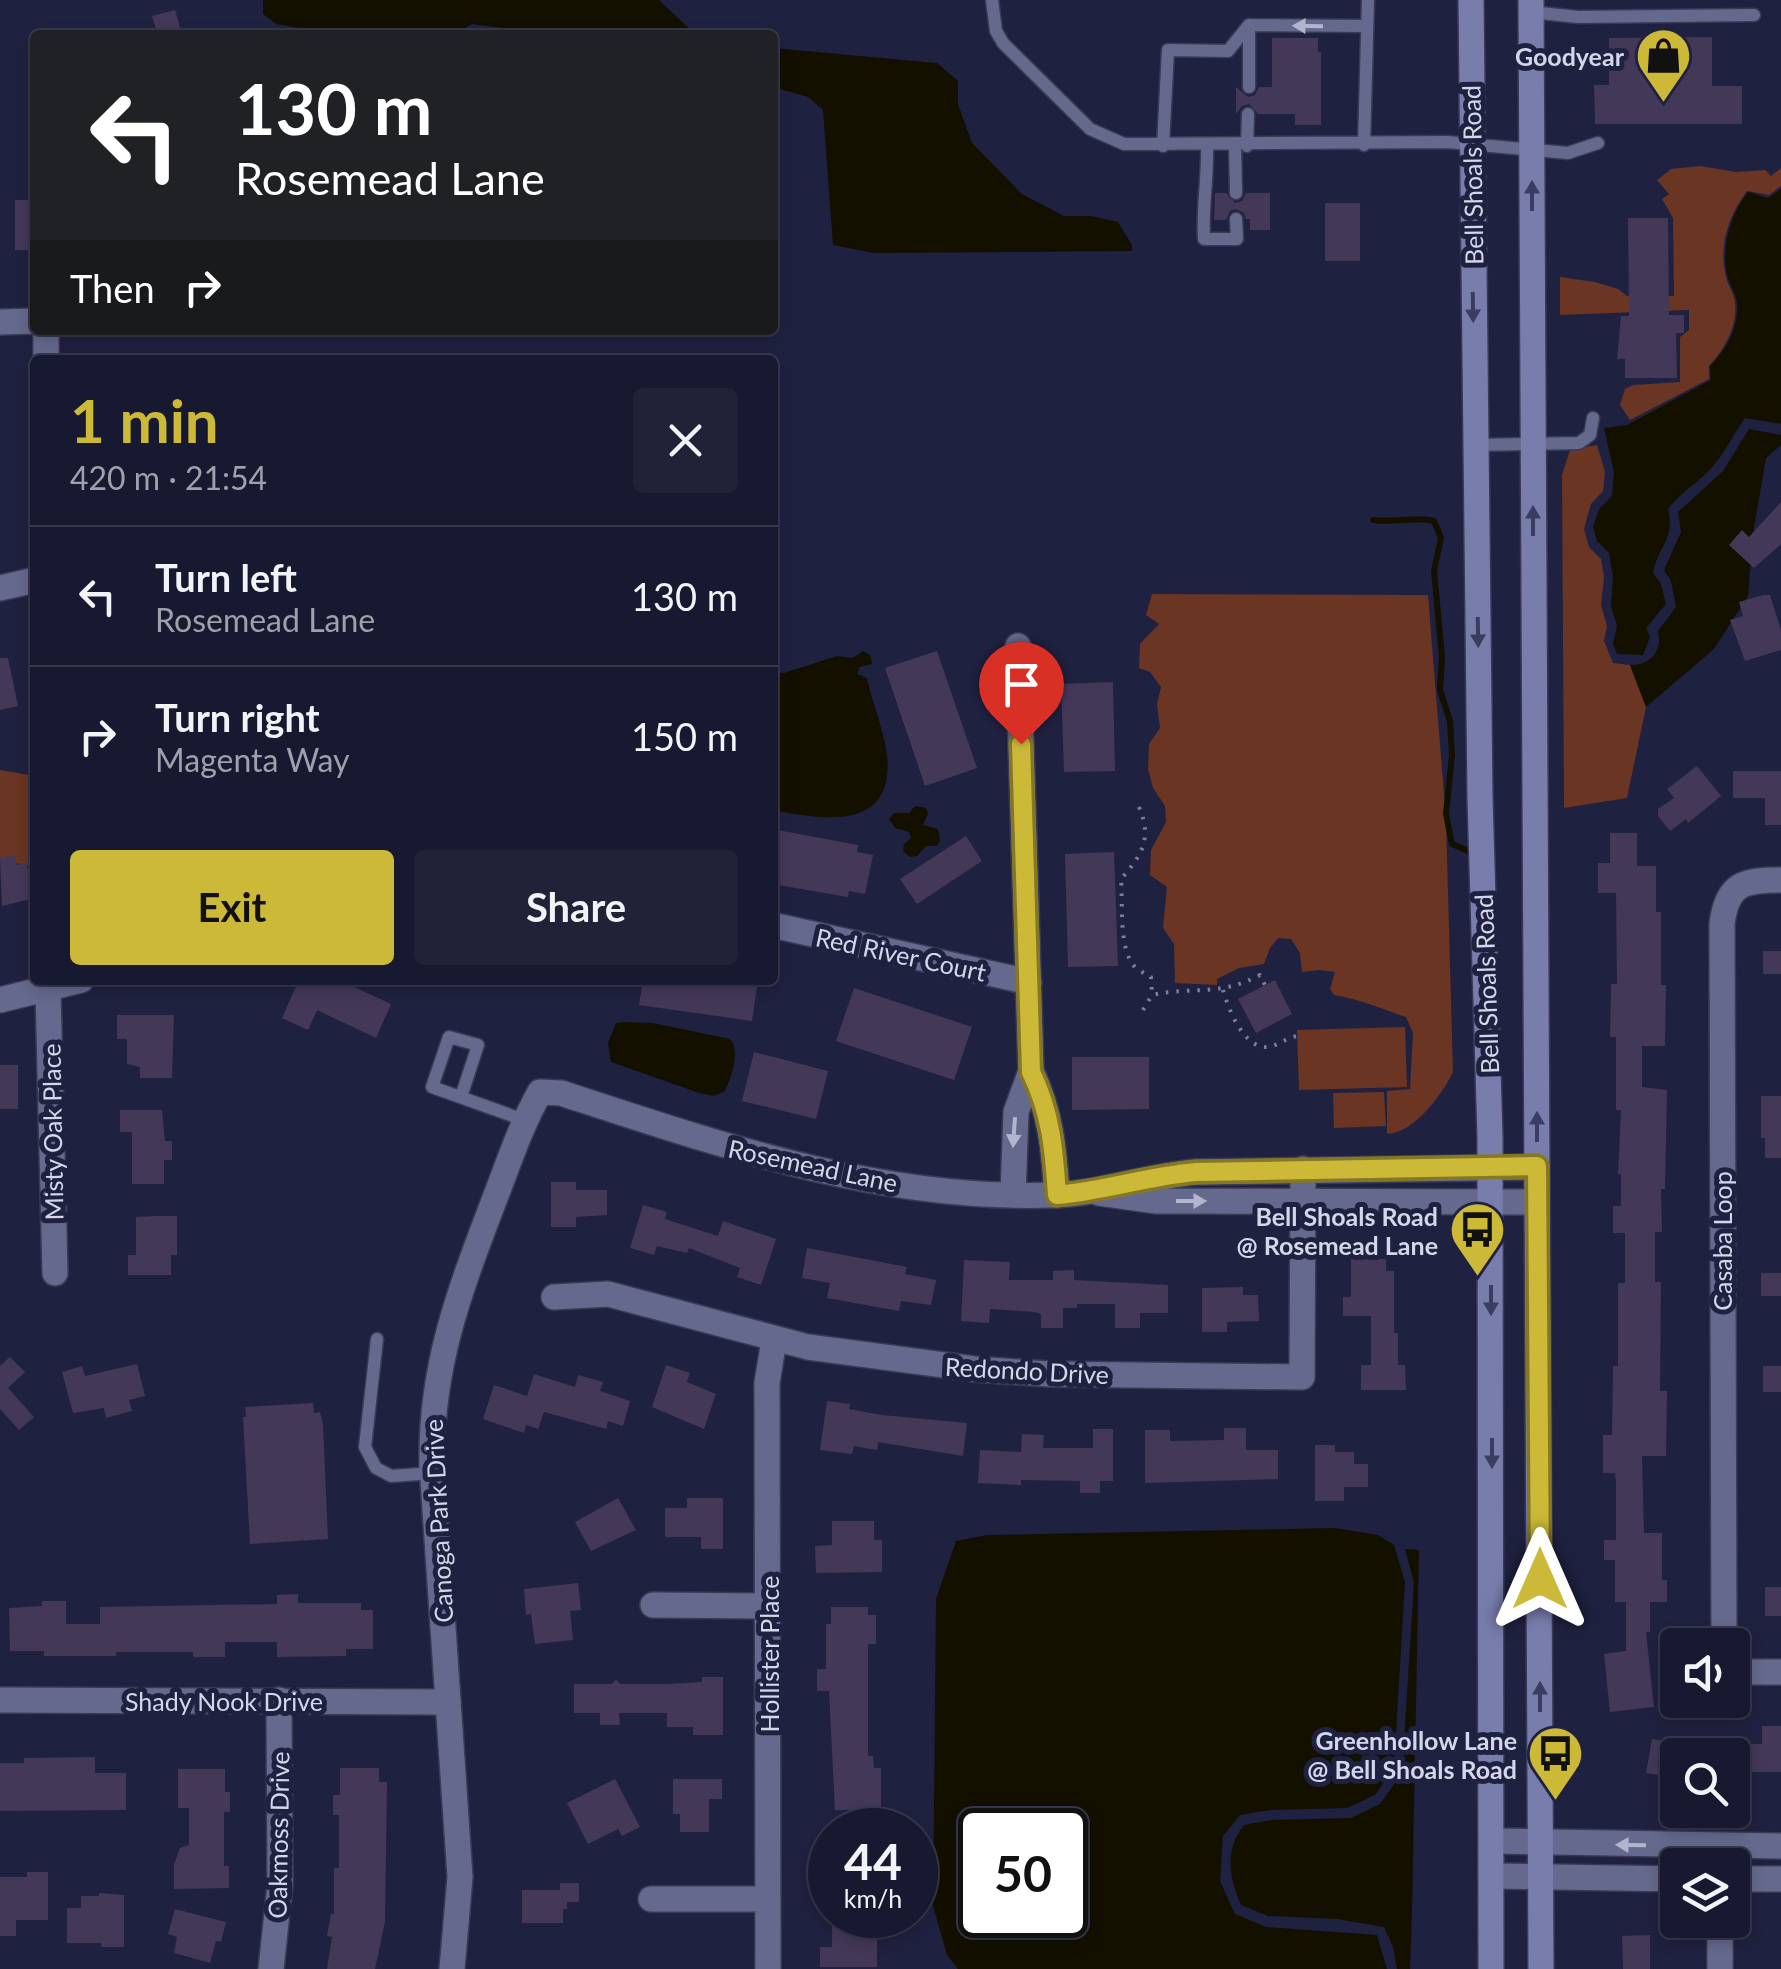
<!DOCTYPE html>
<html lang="en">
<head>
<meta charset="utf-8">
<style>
  :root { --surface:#171930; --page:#202238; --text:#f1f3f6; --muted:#9ea0ab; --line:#36384c; --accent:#cdb938 }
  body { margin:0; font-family:Lato,sans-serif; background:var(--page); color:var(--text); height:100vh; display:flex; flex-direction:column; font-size:38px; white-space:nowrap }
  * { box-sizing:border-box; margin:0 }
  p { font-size:32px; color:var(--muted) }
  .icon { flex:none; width:55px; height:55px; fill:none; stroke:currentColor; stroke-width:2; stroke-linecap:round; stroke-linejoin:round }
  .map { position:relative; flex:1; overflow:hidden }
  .details { position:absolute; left:30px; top:355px; width:748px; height:630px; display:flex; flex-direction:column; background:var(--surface); border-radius:10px; box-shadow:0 5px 15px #0003,0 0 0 2px var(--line) }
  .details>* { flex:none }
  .guide { position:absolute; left:30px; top:30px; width:748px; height:305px; border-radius:10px; box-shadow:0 5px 15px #0003,0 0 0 2px var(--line); background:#202124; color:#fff; overflow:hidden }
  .controls { position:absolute; left:1660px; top:1628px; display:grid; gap:20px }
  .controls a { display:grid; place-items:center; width:90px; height:90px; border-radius:10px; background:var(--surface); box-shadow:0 5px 15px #0003,0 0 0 2px var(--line); font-size:50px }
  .speed { position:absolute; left:808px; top:1808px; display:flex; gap:20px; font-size:50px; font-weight:700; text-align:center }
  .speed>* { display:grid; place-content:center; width:130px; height:130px; border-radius:50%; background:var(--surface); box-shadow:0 5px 15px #0003,0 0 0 2px var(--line); line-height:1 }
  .speed small { font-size:25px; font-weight:400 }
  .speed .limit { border:5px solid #111; border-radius:15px; background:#fff; color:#111 }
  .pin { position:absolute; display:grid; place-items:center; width:85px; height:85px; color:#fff; margin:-102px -42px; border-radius:50% 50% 50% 0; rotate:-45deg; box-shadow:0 0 10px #0007 }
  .pin .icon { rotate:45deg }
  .me { position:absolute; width:110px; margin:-55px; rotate:0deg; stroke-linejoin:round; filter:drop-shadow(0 0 8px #0008) }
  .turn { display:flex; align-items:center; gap:35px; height:210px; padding:0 40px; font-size:45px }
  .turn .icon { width:130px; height:130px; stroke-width:2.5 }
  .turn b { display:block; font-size:70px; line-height:85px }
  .then { display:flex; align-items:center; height:95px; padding:0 40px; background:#0003; gap:20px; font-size:38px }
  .round { display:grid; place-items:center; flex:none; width:105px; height:105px; border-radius:10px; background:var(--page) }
  .summary { display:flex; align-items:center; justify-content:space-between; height:170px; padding:0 40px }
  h1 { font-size:60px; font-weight:700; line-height:75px; color:var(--accent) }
  .primary-button { display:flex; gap:20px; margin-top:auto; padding:20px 40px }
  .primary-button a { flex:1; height:115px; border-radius:10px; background:var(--accent); color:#111; font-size:40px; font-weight:700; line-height:115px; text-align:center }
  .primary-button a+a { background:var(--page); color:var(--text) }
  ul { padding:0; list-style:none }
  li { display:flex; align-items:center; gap:30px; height:140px; padding:0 40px; border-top:2px solid var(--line) }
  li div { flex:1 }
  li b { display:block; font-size:38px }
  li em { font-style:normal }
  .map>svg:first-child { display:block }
</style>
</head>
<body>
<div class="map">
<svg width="1781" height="1969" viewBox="0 0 1781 1969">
  <rect width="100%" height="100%" fill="#1f2140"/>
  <!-- green -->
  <path fill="#6a3522" d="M1700 166 1736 172 1765 170 1771 176 1781 168V186L1769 195 1747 191C1730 214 1719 242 1725 272 1726 283 1734 292 1735 302 1738 326 1724 350 1709 366V379L1630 420 1620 405 1625 389 1633 385 1680 382V337L1689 330V310L1560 315V277L1595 282 1618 289 1627 296H1674L1673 218 1662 199 1669 194 1657 180 1671 169Z
    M1597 445 1605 472 1603 491 1591 504 1584 529 1589 547 1601 559 1604 577 1601 605 1607 626 1604 641 1613 663 1630 665 1646 707 1627 798 1564 808 1562 475 1570 450Z
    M1152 594 1428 595 1446 819 1453 1072C1442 1095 1414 1133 1387 1134V1091L1410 1089 1413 1033 1406 1017C1382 1009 1359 999 1334 995L1330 989 1335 972 1319 970 1302 972 1300 953 1291 939 1278 938 1270 948 1264 964 1239 968 1217 979V985L1175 983 1174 944 1163 928 1167 887 1150 875 1151 850 1166 822 1165 806 1153 788 1148 769 1149 744 1160 728 1157 704 1161 687 1150 672 1139 668 1140 644 1159 624 1146 615Z
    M0 770 35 776V867L0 860Z
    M1405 1027 1407 1087 1299 1090 1297 1030Z
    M1384 1092 1386 1126 1334 1128 1333 1093Z"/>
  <!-- water -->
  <path fill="#131000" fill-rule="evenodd" d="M263 0H659L696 35 665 30 636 34 517 30 472 24 452 35 323 32 276 24 263 14Z
    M773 48 937 63 958 81V104L972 143 1022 194 1064 216H1091L1118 222 1132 245V251L874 253 833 245 823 110 808 97 773 87Z
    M1781 189V424L1745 418C1734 433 1726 451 1714 465 1700 482 1681 491 1668 509 1675 541 1659 544 1653 573L1661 584 1666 604 1646 628 1650 637 1643 655 1617 654 1613 644 1617 625 1611 606 1613 577 1609 553 1597 541 1593 526 1600 508 1612 496 1614 472 1604 428 1627 425 1711 380 1710 366C1726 350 1739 328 1737 303 1736 293 1729 284 1727 274 1721 246 1731 214 1748 192L1768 198Z
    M1749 429 1781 435V445L1766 458 1753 534 1748 596 1714 649 1646 707 1630 665C1650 666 1663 651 1658 631L1676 607 1671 581 1664 570 1681 532 1678 512 1723 471Z
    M863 651 870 655 872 664 860 667 857 674 867 678C872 704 884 729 887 755 895 832 824 820 773 810V672L784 673 837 656 853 658Z
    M915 806 926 808 928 814 923 825 938 829 940 840 937 846H926L917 856 910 857 903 851 904 844 911 838 909 832 895 828 889 819 894 813H909Z
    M623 1022 653 1023 730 1039C741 1052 731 1077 725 1091L714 1096 699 1093 611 1062 608 1043 616 1023Z
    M1335 1528 1378 1535 1394 1545 1405 1582 1394 1767 1375 1795 1347 1808 1270 1810 1240 1815 1223 1836 1220 1881 1235 1914 1266 1927 1377 1935 1387 1969H958L947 1955 933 1906 936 1599 956 1541 987 1535ZM1065 1830V1915H980V1830Z
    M1405 1549 1419 1550 1412 1911 1410 1969H1397L1393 1947 1384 1927 1337 1919 1268 1916 1241 1905C1229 1877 1224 1850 1244 1825L1271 1820 1351 1818 1380 1804 1402 1773 1414 1583Z"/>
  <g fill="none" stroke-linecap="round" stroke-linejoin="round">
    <!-- stream -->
    <path stroke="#131000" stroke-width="6" d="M1373 520C1394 523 1418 516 1434 521L1441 538 1434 571 1442 657 1440 690 1450 721 1452 755 1446 814 1452 844 1473 853"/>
  </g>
  <!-- building -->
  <path fill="#443859" d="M175 10 182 35H158L152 16Z
    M1712 37V86H1742V124H1595L1594 85H1609V38Z
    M1272 38H1318V52H1321V125H1295V114H1258L1249 104 1242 106 1236 114V87L1248 97 1255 95 1259 87H1272Z
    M1215 193H1226L1235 203 1242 201 1246 193H1270V230H1250V219H1246L1244 213 1236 209 1230 211 1226 220H1214Z
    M15 200H35V250H15Z
    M1325 203H1360V261H1325Z
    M1628 218H1668L1669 315H1684V333H1676L1677 378H1625V359H1617L1621 316H1629Z
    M1781 502V544L1754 568 1729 545 1742 530 1749 537Z
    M1763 595H1770L1781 630V650L1745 661 1730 620 1743 616 1739 602Z
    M937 651 977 768 925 786 885 668Z
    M0 658H8L18 706 0 710Z
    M1113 682 1115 771 1064 772 1061 684Z
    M1697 766 1721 796 1688 823 1686 819 1670 831 1658 816V809L1674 798 1667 789Z
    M1733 771H1781V825H1765V798H1733Z
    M772 829 858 845 857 852 873 855 865 894 849 891 848 897 772 884Z
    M1610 833H1637V866H1656V912H1661V985H1666L1665 1046H1642V1087L1667 1090 1665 1189H1661L1662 1232H1655V1282H1661L1660 1391H1667L1666 1456H1642L1644 1533H1662V1580H1667V1602H1650V1632H1646L1654 1707 1610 1712 1604 1654 1626 1651V1602H1615V1560H1604V1540H1616V1483L1615 1473H1603V1435H1612L1613 1366H1618V1283H1625V1233H1613V1206H1621V1174H1618L1621 1110H1616V1037H1610L1611 984H1617L1616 893H1598V863H1610Z
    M966 836 982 861 917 904 900 879Z
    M1114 852 1118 966 1068 967 1065 854Z
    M14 855 17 865 26 862 35 898 2 906 0 858Z
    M1763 951H1781V974H1763Z
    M299 980H339L391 1004 376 1038 317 1010 308 1030 282 1018Z
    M643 980H758L752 1021 639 1005Z
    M1275 980 1292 1014 1256 1033 1238 999Z
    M854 988 972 1027 954 1080 836 1041Z
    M117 1015H174L172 1078H140V1067L127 1064V1039H117Z
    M754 1052 828 1071 816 1119 742 1101Z
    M1072 1057H1149V1109L1072 1110Z
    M0 1065H18V1109H0Z
    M1761 1096H1781V1158H1765V1138H1761Z
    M120 1110H162L165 1141H172V1160H164V1184H132V1132H120Z
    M551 1182H576V1190H607V1215L576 1217V1227H551Z
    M643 1205 667 1212 665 1219 718 1236 723 1221 776 1239 761 1285 737 1277 740 1268 689 1248 687 1253 657 1246 654 1255 630 1248Z
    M156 1216H177V1255H171V1275H128V1255H136V1217Z
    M807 1248 907 1267 905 1274 936 1280 931 1305 901 1301 899 1311 827 1298 830 1283 802 1278Z
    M1351 1259H1386V1271H1394V1333H1398V1365H1405L1406 1390H1361V1365H1371V1316H1343V1297H1351Z
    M964 1260 1010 1262 1009 1280H1053V1271L1074 1270V1280L1168 1285V1313H1140V1328H1115V1304H1077V1308H1063V1328H1041V1314L1035 1312 990 1309 989 1323 961 1321Z
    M1761 1273H1781V1296H1761Z
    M1243 1287V1295H1258L1259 1321 1227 1322V1332H1202V1288Z
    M10 1357 25 1372 8 1388 34 1417 19 1430 0 1409V1366Z
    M137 1364 145 1396 129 1400 132 1411 106 1418 104 1408 73 1413 62 1372 82 1366 85 1376Z
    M666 1365 690 1373 687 1382 716 1394 704 1429 652 1407Z
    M1763 1366H1781V1392H1763Z
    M534 1374 575 1387 578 1375 603 1382 600 1391 630 1401 623 1426 608 1421 606 1429 544 1412 538 1429 526 1425 524 1433 483 1419 494 1385 527 1396Z
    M827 1401 850 1404 849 1409 882 1415 967 1423 963 1456 878 1442 877 1450 854 1446 852 1454 820 1450Z
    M313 1403 314 1413 320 1412 323 1424 328 1539 250 1544 243 1417H246L245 1407Z
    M1224 1428H1246V1450H1278V1479L1145 1483V1430H1170V1441L1224 1440Z
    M1093 1429H1113V1481H1100V1493H1080V1481L1021 1480V1485L978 1483 980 1450 1021 1452 1022 1434 1044 1435 1043 1448H1093Z
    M1315 1445H1335V1452H1354V1464H1368V1487H1344V1501H1315Z
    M618 1498 636 1530 591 1551 575 1522Z
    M687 1498H723V1549H701V1537H665V1508H687Z
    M832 1521H874V1540H882V1572L816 1573 815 1546 832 1545Z
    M578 1583 581 1610 570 1611 573 1640 535 1644 531 1614 526 1615 524 1589Z
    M1765 1587H1781V1616H1765Z
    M298 1594V1603H361V1610H373V1649H346V1656L277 1657V1642H225V1657H193V1652H116V1656H44V1651H10L9 1608 42 1606V1601H66V1624H100V1607L277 1604V1595Z
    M831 1607H868V1615H876V1644H868V1756H873L874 1768H881V1810H835L829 1691H817V1669H826V1624H831Z
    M702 1677H723V1735H693V1727H667V1713H619L620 1725H600V1713H574V1684H612L616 1679 620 1684H667L702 1682Z
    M1762 1726H1781V1772H1732V1744H1762Z
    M1652 1739 1678 1744V1769L1667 1767 1665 1776 1646 1773Z
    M95 1757V1773H126V1810L0 1811V1763H24V1758Z
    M340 1768H379V1782H387L385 1922 375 1969H327L332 1937 327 1936 331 1914H334V1868H339V1815H333V1795H340Z
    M178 1769H225V1792H230V1812H224V1866H229V1888L174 1889V1864L180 1848 189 1845V1808H178Z
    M615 1779 640 1827 622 1836 618 1829 588 1844 567 1803Z
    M673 1779H722V1799H709V1832H680V1814H673Z
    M27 1872H48V1920H16V1936H0V1877H27Z
    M560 1883H579V1902H567V1909H563V1923H522V1890H560Z
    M99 1893 124 1895V1947H102L101 1943H67V1908H81V1896H99Z
    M175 1909 226 1922 221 1942 216 1941 210 1963 174 1953 177 1937 168 1934Z
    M832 1915H864V1939H877V1967H820V1947H832Z
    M1650 1935V1969H1623L1622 1936Z"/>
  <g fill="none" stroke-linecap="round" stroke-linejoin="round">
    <defs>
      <path id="service" d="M992 0 996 31 1003 43 1090 129 1124 144 1447 142 1568 153 1598 143
        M1531 12 1578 17 1754 15
        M1249 25 1366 26
        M1249 87V25
        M1364 145 1368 0
        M1163 146 1168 50 1228 51 1249 25
        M1207 146C1208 177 1202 207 1204 239H1237L1236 219
        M1235 146 1236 193
        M1247 146 1248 114
        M1475 445 1579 443 1590 435 1593 418
        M461 1097 478 1045 449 1037 432 1087 524 1120
        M377 1339 365 1447 376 1468 391 1476 433 1473"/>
      <path id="minor" d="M0 322 35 321
        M46 330V360
        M0 588 35 580
        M1018 646 1031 1071C1051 1113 1054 1150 1057 1195
        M772 925 1029 982
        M48 990 55 1273
        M0 1000 81 980
        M1013 1195 1016 1112 1031 1071
        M554 1297 608 1294 808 1347 974 1369 1049 1374 1302 1377 1303 1169
        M653 1605 769 1606
        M1724 1645 1722 924C1727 883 1744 880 1781 880
        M1732 1667 1738 1672H1781
        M0 1700 448 1702
        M651 1899H768
        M1720 1920V1969
        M271 1969 280 1885 279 1700
        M768 1969 767 1383 774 1340"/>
      <path id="tertiary" d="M1099 1193 1156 1201 1537 1202
        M1493 1841 1781 1846
        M1493 1876 1678 1879
        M1732 1879H1781
        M452 1969 460 1877 432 1466C430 1366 460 1290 495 1198 509 1162 521 1125 540 1092L561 1093C720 1145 882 1201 1053 1195 1101 1194 1147 1176 1196 1172L1537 1167"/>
      <path id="secondary" d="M1471 0 1480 798 1490 1137 1491 1969
        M1531 0 1541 1969"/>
    </defs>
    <!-- service casing -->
    <use href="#service" stroke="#3a3a55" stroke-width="15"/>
    <!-- minor casing -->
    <use href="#minor" stroke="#3a3a55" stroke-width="28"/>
    <!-- tertiary casing -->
    <use href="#tertiary" stroke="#3a3a55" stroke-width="28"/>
    <!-- secondary casing -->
    <use href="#secondary" stroke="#3a3a55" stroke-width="28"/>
    <!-- path -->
    <path stroke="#7e809a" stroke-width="4" stroke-dasharray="2.5 8" stroke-linecap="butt" d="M1139 807C1153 839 1141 856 1121 879 1123 904 1119 940 1131 962 1135 969 1144 973 1151 977L1152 995
      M1223 990C1228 1008 1243 1047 1266 1047 1276 1047 1286 1038 1297 1036
      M1143 1010 1152 995C1194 986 1218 997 1260 975L1265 985"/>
    <!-- service -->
    <use href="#service" stroke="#65698d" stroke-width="12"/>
    <!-- minor -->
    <use href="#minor" stroke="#65698d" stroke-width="25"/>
    <!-- tertiary -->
    <use href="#tertiary" stroke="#65698d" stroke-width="25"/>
    <!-- secondary -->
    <use href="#secondary" stroke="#797dac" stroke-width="25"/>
  </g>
  <!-- one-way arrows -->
  <defs><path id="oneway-solid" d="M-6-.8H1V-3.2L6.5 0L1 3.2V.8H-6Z" transform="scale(2.5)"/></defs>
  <g fill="#b3b5cf">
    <use href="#oneway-solid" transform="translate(1308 26) rotate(-179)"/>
    <use href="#oneway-solid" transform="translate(1014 1132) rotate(94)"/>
    <use href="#oneway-solid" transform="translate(1191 1201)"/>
    <use href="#oneway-solid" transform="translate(1631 1845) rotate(-179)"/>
  </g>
  <g fill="#3a3d60">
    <use href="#oneway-solid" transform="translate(1532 196) rotate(-90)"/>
    <use href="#oneway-solid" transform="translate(1473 307) rotate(89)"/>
    <use href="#oneway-solid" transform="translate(1533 521) rotate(-90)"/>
    <use href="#oneway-solid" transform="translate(1478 632) rotate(89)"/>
    <use href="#oneway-solid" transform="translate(1537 1127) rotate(-90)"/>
    <use href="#oneway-solid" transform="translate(1491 1300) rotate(90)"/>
    <use href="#oneway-solid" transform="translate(1492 1453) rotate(90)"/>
    <use href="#oneway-solid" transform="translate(1540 1697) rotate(-90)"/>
  </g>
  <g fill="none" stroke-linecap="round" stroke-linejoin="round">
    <defs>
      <path id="route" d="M1021 744 1031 1072C1051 1113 1054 1150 1057 1195 1104 1191 1148 1176 1196 1172L1537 1166 1540 1579"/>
    </defs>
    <!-- route casing -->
    <use href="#route" stroke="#857824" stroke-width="25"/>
    <!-- route -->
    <use href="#route" stroke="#cdb938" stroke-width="18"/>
  </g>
  <!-- icons -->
  <defs>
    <symbol id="shop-pin" viewBox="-11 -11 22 30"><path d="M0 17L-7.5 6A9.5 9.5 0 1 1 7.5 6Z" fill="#cdb938" stroke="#1f2140"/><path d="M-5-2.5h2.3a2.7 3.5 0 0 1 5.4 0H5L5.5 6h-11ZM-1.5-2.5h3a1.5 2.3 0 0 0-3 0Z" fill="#111"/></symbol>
    <symbol id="bus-pin" viewBox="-11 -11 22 30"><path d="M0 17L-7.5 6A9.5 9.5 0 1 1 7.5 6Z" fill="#cdb938" stroke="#1f2140"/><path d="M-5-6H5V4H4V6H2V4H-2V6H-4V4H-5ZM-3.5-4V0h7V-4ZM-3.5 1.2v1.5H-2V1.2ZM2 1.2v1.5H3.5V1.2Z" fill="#111"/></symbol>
  </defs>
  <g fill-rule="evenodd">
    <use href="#shop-pin" x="1632" y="24" width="63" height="86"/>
    <use href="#bus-pin" x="1446" y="1198" width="63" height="86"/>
    <use href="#bus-pin" x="1524" y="1722" width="63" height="86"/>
  </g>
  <g text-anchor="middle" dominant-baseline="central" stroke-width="10" stroke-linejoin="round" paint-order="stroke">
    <!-- poi labels -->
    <g font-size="25" font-weight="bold" fill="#d4d6eb" stroke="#1f2140" text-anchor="end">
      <text x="1624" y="56">Goodyear</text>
      <text x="1438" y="1216">Bell Shoals Road<tspan x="1438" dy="29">@ Rosemead Lane</tspan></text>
      <text x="1517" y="1740">Greenhollow Lane<tspan x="1517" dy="29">@ Bell Shoals Road</tspan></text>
    </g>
    <!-- street labels -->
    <g font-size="25" fill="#d4d6eb" stroke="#1f2140">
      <text transform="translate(1472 175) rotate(-91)">Bell Shoals Road</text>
      <text transform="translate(901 954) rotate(12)">Red River Court</text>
      <text transform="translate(1486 984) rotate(-92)">Bell Shoals Road</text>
      <text transform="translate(52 1132) rotate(-91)">Misty Oak Place</text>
      <text transform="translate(813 1165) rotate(12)">Rosemead Lane</text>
      <text transform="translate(1722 1241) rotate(-90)">Casaba Loop</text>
      <text transform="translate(1027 1370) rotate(3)">Redondo Drive</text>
      <text transform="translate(438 1521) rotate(-93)">Canoga Park Drive</text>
      <text transform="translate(769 1654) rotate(-90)">Hollister Place</text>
      <text x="224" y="1701">Shady Nook Drive</text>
      <text transform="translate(278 1835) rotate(-89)">Oakmoss Drive</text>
    </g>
  </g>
</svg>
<div class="controls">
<a><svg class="icon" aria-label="sound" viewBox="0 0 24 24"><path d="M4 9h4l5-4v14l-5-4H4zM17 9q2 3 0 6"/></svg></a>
<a><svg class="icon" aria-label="search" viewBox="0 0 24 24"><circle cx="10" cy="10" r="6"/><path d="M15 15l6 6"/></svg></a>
<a><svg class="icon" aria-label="layers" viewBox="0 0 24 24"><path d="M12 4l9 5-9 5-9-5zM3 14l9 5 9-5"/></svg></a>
</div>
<div class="speed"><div>44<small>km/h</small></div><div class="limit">50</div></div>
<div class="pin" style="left:1021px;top:744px;background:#d93025"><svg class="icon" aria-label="arrive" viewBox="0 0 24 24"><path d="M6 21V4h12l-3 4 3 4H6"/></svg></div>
<svg class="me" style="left:1540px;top:1579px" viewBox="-20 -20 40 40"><path d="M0-17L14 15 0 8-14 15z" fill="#cdb938" stroke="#fff" stroke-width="4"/></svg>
<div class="guide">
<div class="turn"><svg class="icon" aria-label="left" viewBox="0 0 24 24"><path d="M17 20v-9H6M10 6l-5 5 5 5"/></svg><div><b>130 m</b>Rosemead Lane</div></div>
<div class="then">Then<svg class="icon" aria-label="right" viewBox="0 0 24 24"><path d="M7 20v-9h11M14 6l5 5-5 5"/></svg></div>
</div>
<section class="details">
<div class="summary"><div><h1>1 min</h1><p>420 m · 21:54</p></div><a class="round"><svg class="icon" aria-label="close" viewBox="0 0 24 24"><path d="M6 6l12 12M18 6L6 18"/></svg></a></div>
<ul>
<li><svg class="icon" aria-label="left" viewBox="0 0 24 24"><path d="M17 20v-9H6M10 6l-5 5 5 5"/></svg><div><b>Turn left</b><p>Rosemead Lane</p></div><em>130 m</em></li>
<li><svg class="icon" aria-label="right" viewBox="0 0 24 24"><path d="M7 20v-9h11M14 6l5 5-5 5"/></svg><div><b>Turn right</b><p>Magenta Way</p></div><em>150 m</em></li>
</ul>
<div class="primary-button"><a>Exit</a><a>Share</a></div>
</section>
</div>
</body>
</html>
